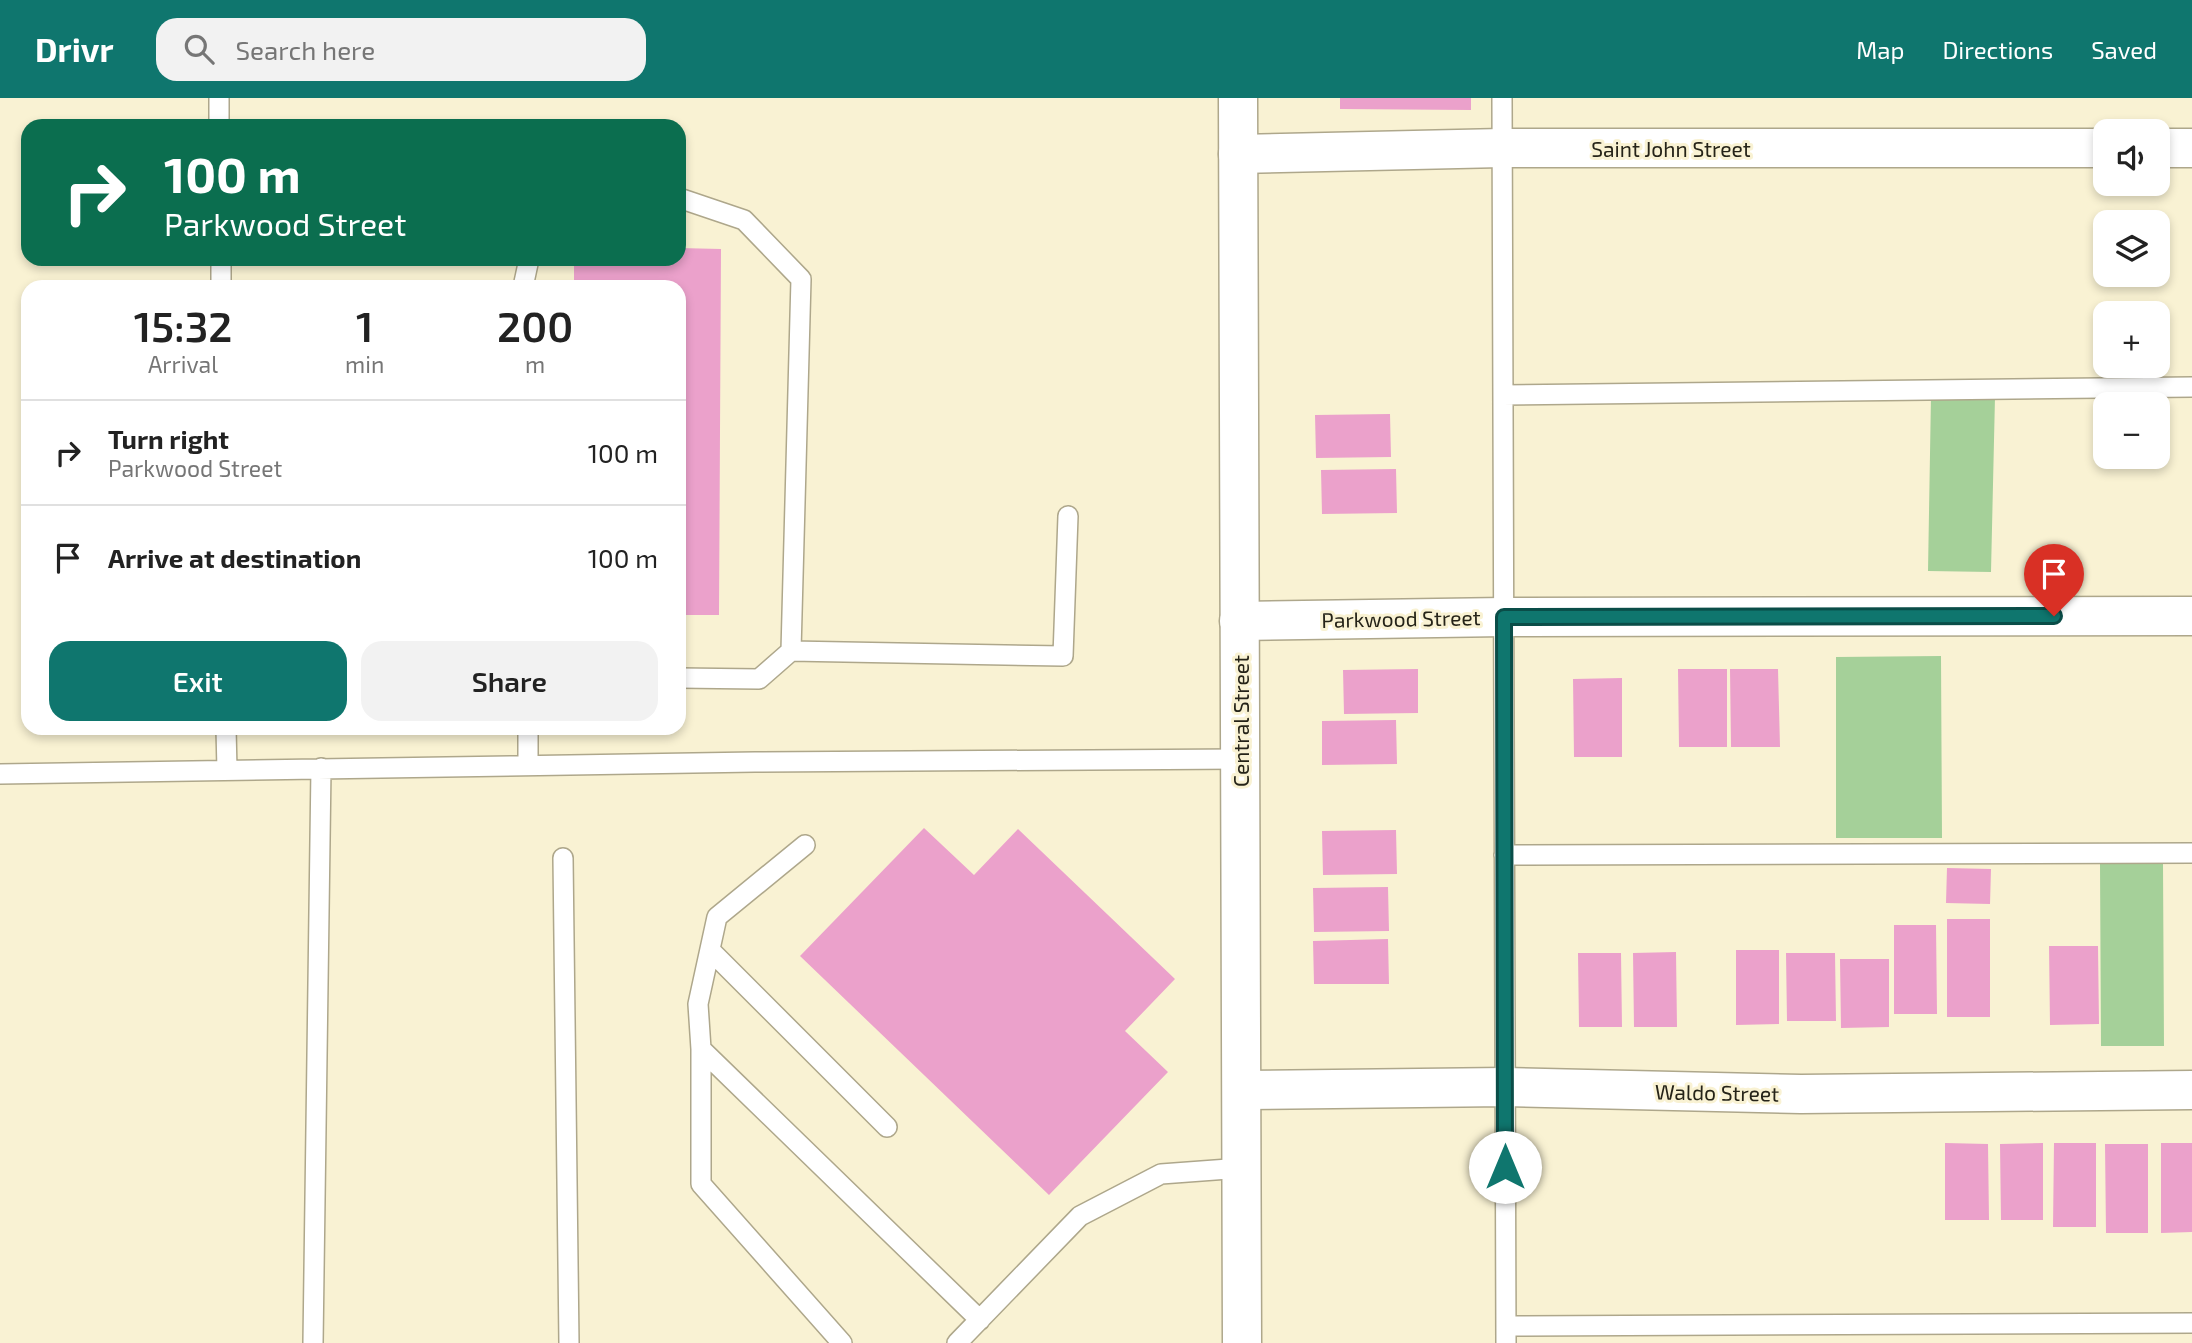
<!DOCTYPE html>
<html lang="en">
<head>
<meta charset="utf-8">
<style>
  :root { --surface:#fff; --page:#f2f2f2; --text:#222; --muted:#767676; --line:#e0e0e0; --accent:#0f766e }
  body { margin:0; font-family:"Exo 2",sans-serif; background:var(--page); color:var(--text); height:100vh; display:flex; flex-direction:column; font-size:26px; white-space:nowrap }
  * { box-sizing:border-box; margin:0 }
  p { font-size:23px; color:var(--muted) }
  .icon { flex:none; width:38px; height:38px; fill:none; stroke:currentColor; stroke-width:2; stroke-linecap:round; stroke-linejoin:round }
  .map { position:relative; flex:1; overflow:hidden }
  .sheet { position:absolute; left:21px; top:182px; width:665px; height:455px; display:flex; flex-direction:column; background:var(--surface); border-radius:21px; box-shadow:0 4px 10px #0003 }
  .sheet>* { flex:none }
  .guide { position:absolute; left:21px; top:21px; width:665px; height:147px; border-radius:21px; box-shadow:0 4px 10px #0003; background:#0b6e4f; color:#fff; overflow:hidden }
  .controls { position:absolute; left:2093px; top:21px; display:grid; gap:14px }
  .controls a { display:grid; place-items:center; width:77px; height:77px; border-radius:14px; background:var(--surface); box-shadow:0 4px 10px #0003; font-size:35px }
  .pin { position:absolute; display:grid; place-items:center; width:60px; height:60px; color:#fff; margin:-72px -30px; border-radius:50% 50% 50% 0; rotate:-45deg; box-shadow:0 0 7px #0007 }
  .pin .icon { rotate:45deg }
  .me { position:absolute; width:77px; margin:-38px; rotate:0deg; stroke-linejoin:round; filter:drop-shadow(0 0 5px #0008) }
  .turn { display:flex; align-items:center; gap:24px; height:147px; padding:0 28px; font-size:32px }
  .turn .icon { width:91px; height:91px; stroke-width:2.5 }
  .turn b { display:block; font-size:49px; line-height:60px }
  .eta { display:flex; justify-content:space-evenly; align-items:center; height:119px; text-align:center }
  .eta b { font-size:42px; font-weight:600; line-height:49px }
  .action { display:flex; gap:14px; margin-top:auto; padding:14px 28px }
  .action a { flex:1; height:80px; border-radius:21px; background:var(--accent); color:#fff; font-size:28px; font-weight:600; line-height:80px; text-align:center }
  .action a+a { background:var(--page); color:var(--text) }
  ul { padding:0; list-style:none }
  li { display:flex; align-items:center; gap:21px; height:105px; padding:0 28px; border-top:2px solid var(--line) }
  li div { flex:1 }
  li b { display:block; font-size:26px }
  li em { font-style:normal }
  header { display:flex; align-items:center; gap:42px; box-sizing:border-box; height:98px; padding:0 35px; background:var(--accent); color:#fff }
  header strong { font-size:33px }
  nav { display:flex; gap:38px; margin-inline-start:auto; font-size:24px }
  .search { width:490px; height:63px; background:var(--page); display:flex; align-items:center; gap:18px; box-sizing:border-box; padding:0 24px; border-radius:21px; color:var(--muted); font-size:26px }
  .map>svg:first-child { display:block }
</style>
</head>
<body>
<header>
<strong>Drivr</strong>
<div class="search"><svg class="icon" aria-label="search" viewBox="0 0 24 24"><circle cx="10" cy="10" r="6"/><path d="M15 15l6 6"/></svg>Search here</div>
<nav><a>Map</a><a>Directions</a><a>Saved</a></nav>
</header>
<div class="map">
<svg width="2192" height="1245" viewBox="0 0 2192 1245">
  <rect width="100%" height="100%" fill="#f9f2d3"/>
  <!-- green -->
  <path fill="#a5d099" d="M1931 298 1995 299 1991 474 1928 473Z
    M1941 558 1942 740H1836V559Z
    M2100 766H2163L2164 948H2101Z"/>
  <!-- building -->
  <path fill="#eba1cb" d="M1340 0H1471V12L1340 11Z
    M679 150 721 151 719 517H679V189H574V161H679Z
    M1390 316 1391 359 1316 360 1315 317Z
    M1396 371 1397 415 1322 416 1321 372Z
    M1418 571V615L1344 616 1343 572Z
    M1678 571H1727V649H1679Z
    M1730 571H1778L1780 649H1731Z
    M1622 580V659H1574L1573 581Z
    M1396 622 1397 666 1322 667V623Z
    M924 730 974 777 1018 731 1175 881 1125 933 1168 974 1049 1097 800 858Z
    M1396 732 1397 776 1323 777 1322 733Z
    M1947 770 1991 771 1990 806 1946 805Z
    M1388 789 1389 833 1314 834 1313 790Z
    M1947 821H1990V919H1947Z
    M1894 827H1936L1937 916H1894Z
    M1388 841 1389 886H1314L1313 843Z
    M2049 848H2098L2099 926 2050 927Z
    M1736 852H1779V926L1736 927Z
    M1676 854 1677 929H1634L1633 855Z
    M1578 855H1621L1622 929H1579Z
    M1786 855H1835L1836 923H1787Z
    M1840 861H1889V929L1841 930Z
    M1945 1045 1988 1046 1989 1122H1945Z
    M2043 1045V1122H2001L2000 1046Z
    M2054 1045H2096V1129H2053Z
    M2161 1045H2192V1134L2161 1135Z
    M2105 1046H2148V1135H2106Z"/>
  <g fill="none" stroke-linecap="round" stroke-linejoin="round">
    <defs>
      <path id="service" d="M219 0V28
        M1502 0 1506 1245
        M679 100 744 122 801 181 791 553 759 581 679 580
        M221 161V189
        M523 189 529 161
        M1503 297 2192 289
        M791 553 1063 558 1068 418
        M226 630 227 672
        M528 630V667
        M0 676 755 664 1240 661
        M805 747 717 819 698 906 701 951V1086L842 1245
        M1504 757 2192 755
        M563 760 569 1245
        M710 852 887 1029
        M701 951 980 1222
        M1506 1228 2192 1225
        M313 1245 321 670
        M957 1245 1080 1118 1161 1076 1242 1070"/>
      <path id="minor" d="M2158 50H2192
        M1238 56 1502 50H2105
        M1239 523 1504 519 2192 518
        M1242 992 1505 989 1801 996 2192 992"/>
      <path id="tertiary" d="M1238 0 1242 1245"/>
    </defs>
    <!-- service casing -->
    <use href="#service" stroke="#aea78b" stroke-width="22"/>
    <!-- minor casing -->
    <use href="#minor" stroke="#aea78b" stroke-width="41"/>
    <!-- tertiary casing -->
    <use href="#tertiary" stroke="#aea78b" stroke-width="41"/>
    <!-- service -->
    <use href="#service" stroke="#fff" stroke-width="19"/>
    <!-- minor -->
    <use href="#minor" stroke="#fff" stroke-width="38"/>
    <!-- tertiary -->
    <use href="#tertiary" stroke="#fff" stroke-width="38"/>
  </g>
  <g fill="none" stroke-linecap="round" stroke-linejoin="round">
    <defs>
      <path id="route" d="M1505 1069 1504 519 2054 518"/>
    </defs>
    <!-- route casing -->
    <use href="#route" stroke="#0a4d48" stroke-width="18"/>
    <!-- route -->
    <use href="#route" stroke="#0f766e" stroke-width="12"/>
  </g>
  <g text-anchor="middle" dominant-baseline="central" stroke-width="6" stroke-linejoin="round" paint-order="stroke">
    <!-- street labels -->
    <g font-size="21" fill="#252318" stroke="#f9f2d3">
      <text x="1671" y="50">Saint John Street</text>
      <text transform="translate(1401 520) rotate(-1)">Parkwood Street</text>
      <text transform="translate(1240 623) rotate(-90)">Central Street</text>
      <text transform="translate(1717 994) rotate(1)">Waldo Street</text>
    </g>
  </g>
</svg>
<div class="controls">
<a><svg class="icon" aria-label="sound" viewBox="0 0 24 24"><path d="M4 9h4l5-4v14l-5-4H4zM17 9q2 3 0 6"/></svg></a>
<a><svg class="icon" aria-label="layers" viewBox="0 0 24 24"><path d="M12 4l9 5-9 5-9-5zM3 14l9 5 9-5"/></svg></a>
<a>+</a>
<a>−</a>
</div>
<div class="pin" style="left:2054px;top:518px;background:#d93025"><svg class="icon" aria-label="arrive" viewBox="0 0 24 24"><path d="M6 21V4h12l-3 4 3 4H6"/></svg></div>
<svg class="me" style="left:1505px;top:1069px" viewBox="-20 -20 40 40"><circle r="19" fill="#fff"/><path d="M0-13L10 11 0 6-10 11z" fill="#0f766e"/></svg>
<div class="guide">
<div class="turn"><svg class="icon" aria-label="right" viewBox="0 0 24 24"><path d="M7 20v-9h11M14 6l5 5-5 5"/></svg><div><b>100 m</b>Parkwood Street</div></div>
</div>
<section class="sheet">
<div class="eta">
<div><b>15:32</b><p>Arrival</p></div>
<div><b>1</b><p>min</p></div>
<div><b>200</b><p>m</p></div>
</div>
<ul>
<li><svg class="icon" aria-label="right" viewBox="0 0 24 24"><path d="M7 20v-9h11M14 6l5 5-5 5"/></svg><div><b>Turn right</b><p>Parkwood Street</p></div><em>100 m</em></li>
<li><svg class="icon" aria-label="arrive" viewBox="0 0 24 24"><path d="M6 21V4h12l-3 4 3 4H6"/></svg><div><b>Arrive at destination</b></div><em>100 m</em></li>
</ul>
<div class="action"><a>Exit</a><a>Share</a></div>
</section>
</div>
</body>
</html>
